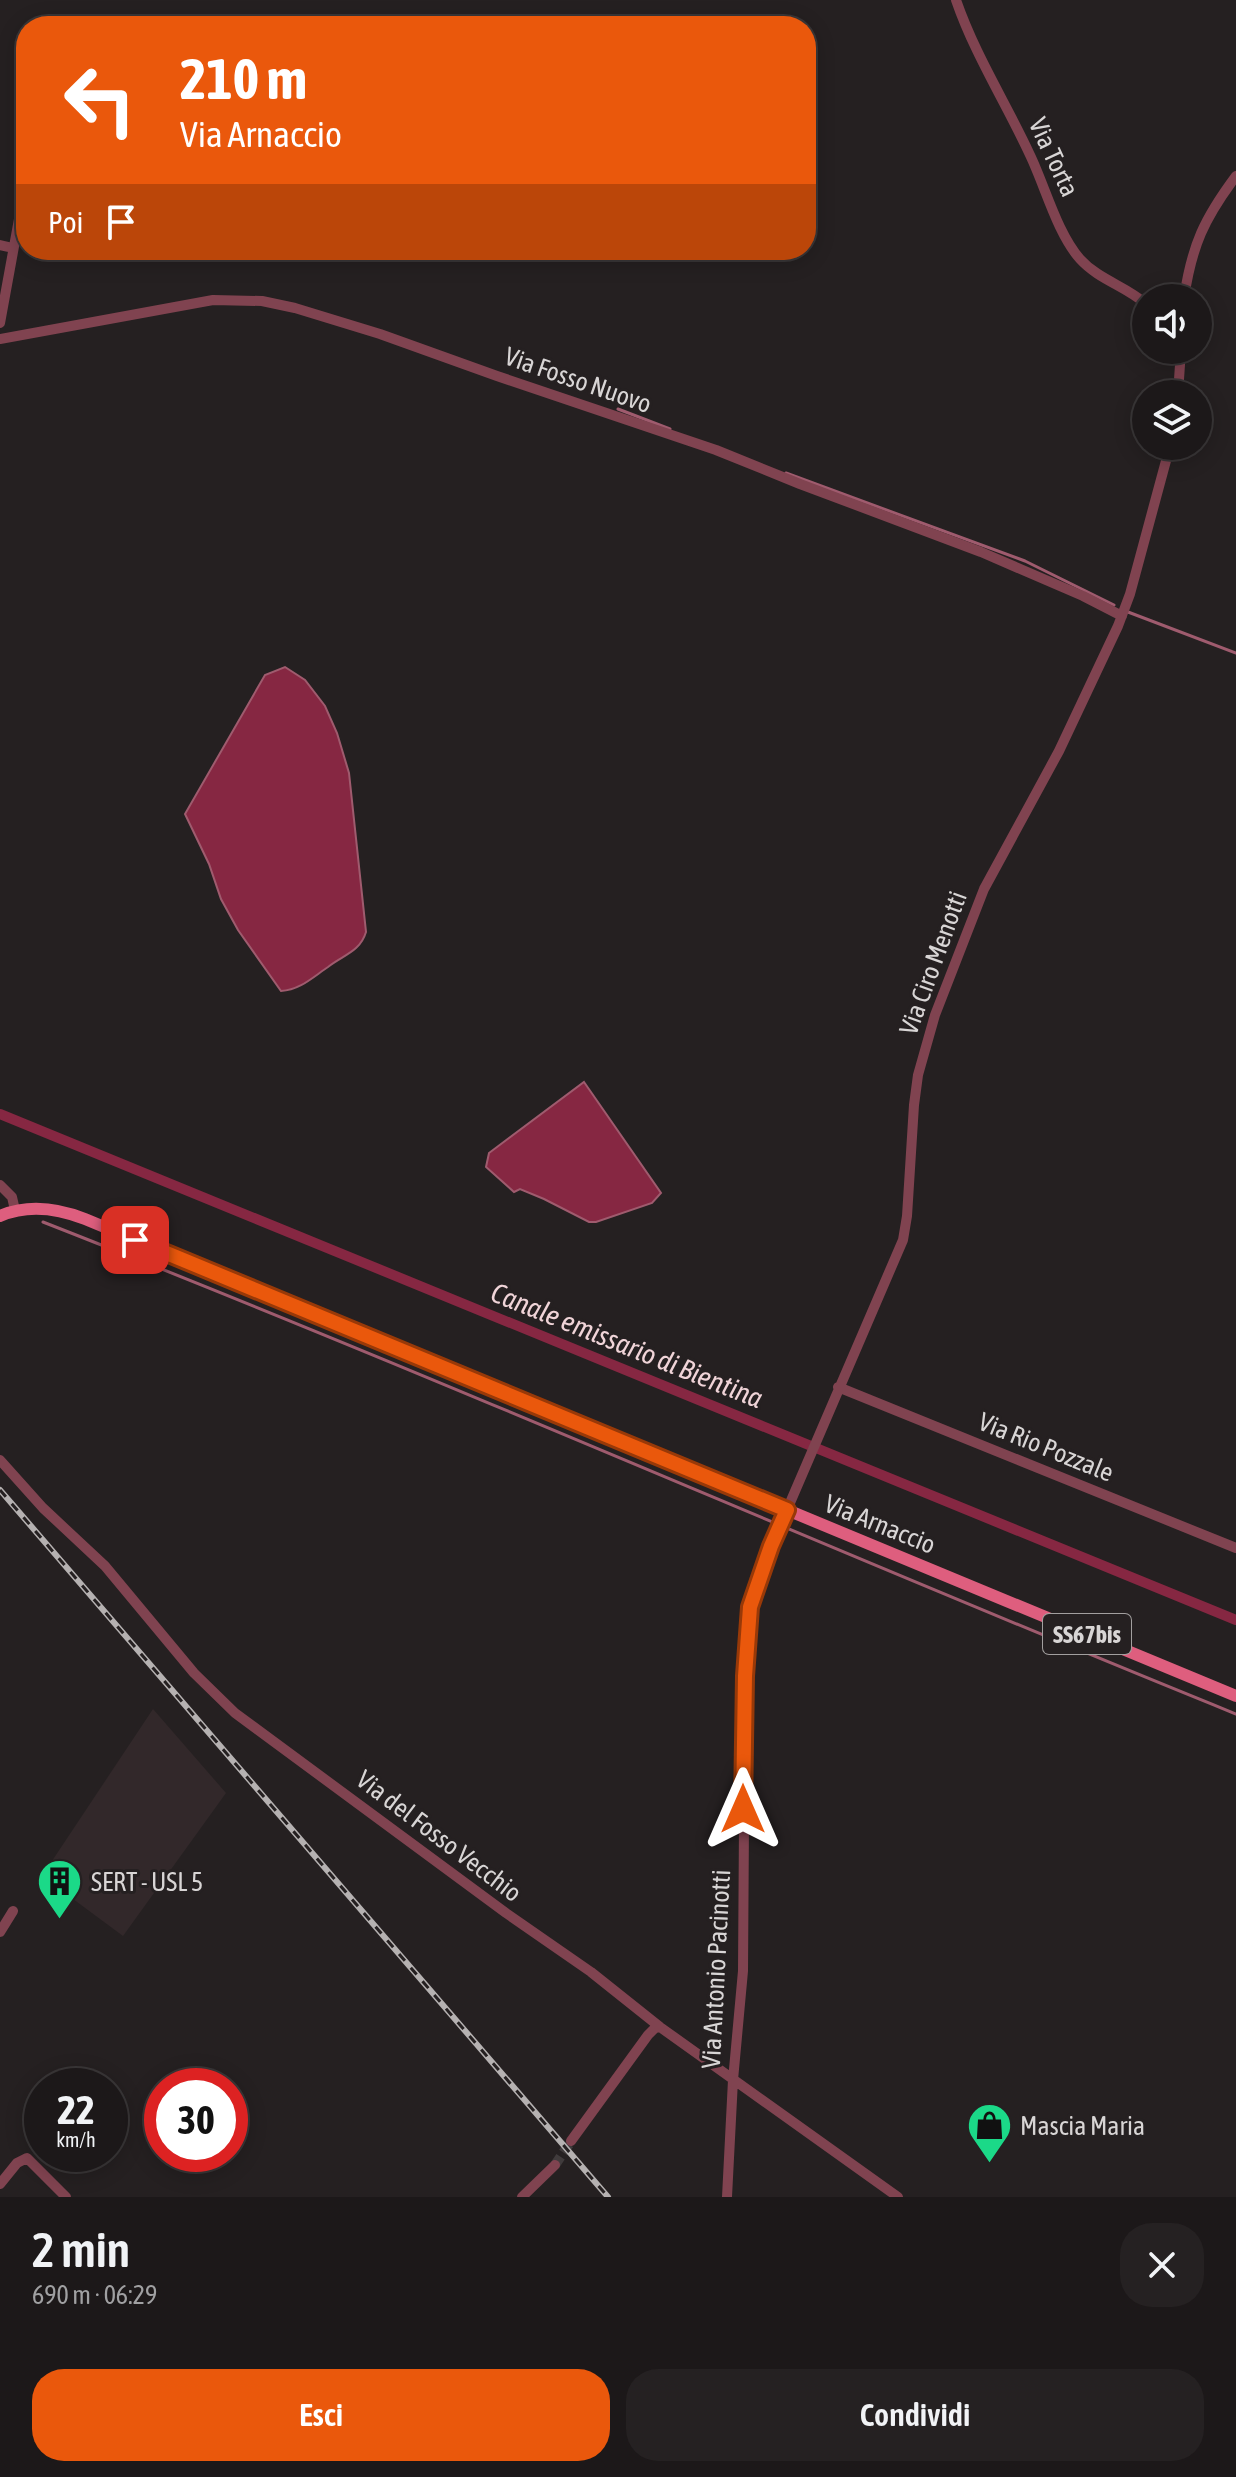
<!DOCTYPE html>
<html lang="it">
<head>
<meta charset="utf-8">
<style>
  :root { --surface:#1c1819; --page:#252122; --text:#f1f3f6; --muted:#a0a0a2; --line:#3a3738; --accent:#ea580c }
  body { margin:0; font-family:"Asap Condensed",sans-serif; background:var(--page); color:var(--text); height:100vh; display:flex; flex-direction:column; font-size:30px; white-space:nowrap }
  * { box-sizing:border-box; margin:0 }
  p { font-size:26px; color:var(--muted) }
  .icon { flex:none; width:44px; height:44px; fill:none; stroke:currentColor; stroke-width:2; stroke-linecap:round; stroke-linejoin:round }
  .map { position:relative; height:2197px; overflow:hidden }
  .panel { display:flex; flex-direction:column; background:var(--surface); flex:1 }
  .panel>* { flex:none }
  .hud { position:absolute; left:16px; top:16px; width:800px; height:244px; border-radius:32px; box-shadow:0 4px 20px #0003,0 0 0 2px var(--line); background:#ea580c; color:#fff; overflow:hidden }
  .tools { position:absolute; left:1132px; top:284px; display:grid; gap:16px }
  .tools a { display:grid; place-items:center; width:80px; height:80px; border-radius:50%; background:var(--surface); box-shadow:0 4px 20px #0003,0 0 0 2px var(--line); font-size:40px }
  .speed { position:absolute; left:24px; top:2068px; display:flex; gap:16px; font-size:40px; font-weight:700; text-align:center }
  .speed>* { display:grid; place-content:center; width:104px; height:104px; border-radius:50%; background:var(--surface); box-shadow:0 4px 20px #0003,0 0 0 2px var(--line); line-height:1 }
  .speed small { font-size:20px; font-weight:400 }
  .speed .limit { border:12px solid #d22; background:#fff; color:#111 }
  .pin { position:absolute; display:grid; place-items:center; width:68px; height:68px; color:#fff; margin:-34px; border-radius:16px; box-shadow:0 4px 12px #0006 }
  .me { position:absolute; width:88px; margin:-44px; rotate:0deg; stroke-linejoin:round; filter:drop-shadow(0 0 6px #0008) }
  .turn { display:flex; align-items:center; gap:28px; height:168px; padding:0 32px; font-size:36px }
  .turn .icon { width:104px; height:104px; stroke-width:2.5 }
  .turn b { display:block; font-size:56px; line-height:68px }
  .then { display:flex; align-items:center; height:76px; padding:0 32px; background:#0003; gap:16px; font-size:30px }
  .round { display:grid; place-items:center; flex:none; width:84px; height:84px; border-radius:32px; background:var(--page) }
  .headline { display:flex; align-items:center; justify-content:space-between; height:136px; padding:0 32px }
  h1 { font-size:48px; font-weight:600; line-height:60px }
  .primary-button { display:flex; gap:16px; margin-top:auto; padding:16px 32px }
  .primary-button a { flex:1; height:92px; border-radius:32px; background:var(--accent); color:#fff; font-size:32px; font-weight:600; line-height:92px; text-align:center }
  .primary-button a+a { background:var(--page); color:var(--text) }
  .map>svg:first-child { display:block }
</style>
</head>
<body>
<div class="map">
<svg width="1236" height="2197" viewBox="0 0 1236 2197">
  <rect width="100%" height="100%" fill="#252021"/>
  <!-- built -->
  <path fill="#32282a" d="M153 1709 226 1793 123 1936 42 1876Z"/>
  <!-- water -->
  <path fill="#862742" stroke="#9f5b6e" stroke-width="2" d="M285 667 305 680 325 706 337 733 349 773 366 932C360 952 343 955 328 967 313 977 300 990 281 991L238 930 221 899 209 864 185 814 265 675Z
    M584 1082 661 1193 652 1203 596 1222H589L544 1199 520 1189 514 1192 486 1167 489 1153Z"/>
  <g fill="none" stroke-linecap="round" stroke-linejoin="round">
    <!-- stream -->
    <path stroke="#9f5b6e" stroke-width="3" d="M618 409 670 429
      M786 473 1025 561 1114 605
      M1128 612 1236 653
      M43 1222C444 1379 837 1553 1236 1714"/>
    <!-- canal -->
    <path stroke="#862742" stroke-width="10" d="M0 1114 1236 1620"/>
    <!-- minor-tunnel -->
    <path stroke="#403b3c" stroke-width="10" stroke-dasharray="10 5" stroke-linecap="butt" d="M555 2165 571 2141"/>
    <!-- minor -->
    <path stroke="#804350" stroke-width="10" d="M956 0C975 55 1006 103 1030 155 1045 186 1057 233 1080 259 1099 280 1126 286 1146 304
      M61 26V20
      M0 245 13 248
      M1184 298C1192 245 1204 219 1236 176
      M0 323 26 181
      M0 339 213 300 262 301 295 308 380 334 497 376 716 450 800 484 981 552 1083 596 1122 616
      M1178 394 1181 350
      M0 1185 12 1197 15 1210
      M838 1387 1236 1548
      M0 1460 43 1508 105 1566 194 1673 235 1713 506 1913 591 1972 660 2027 898 2197
      M0 1932 13 1911
      M571 2141 648 2035 655 2028 660 2027
      M0 2184 17 2163 27 2158 66 2197
      M522 2197 555 2165
      M727 2197 733 2080 743 1971 745 1676 750 1607 762 1568 903 1240 907 1216 914 1105 918 1075 935 1015 984 889 1059 751 1118 626 1130 594 1170 446"/>
    <!-- major -->
    <path stroke="#de5e7e" stroke-width="12" d="M0 1216C28 1204 57 1208 85 1219L1236 1696"/>
    <defs>
      <path id="rail" d="M0 1490 608 2197"/>
    </defs>
    <!-- rail casing -->
    <use href="#rail" stroke="#b5b1b1" stroke-width="6"/>
    <!-- rail -->
    <use href="#rail" stroke="#252021" stroke-width="3" stroke-dasharray="9" stroke-linecap="butt"/>
  </g>
  <g fill="none" stroke-linecap="round" stroke-linejoin="round">
    <defs>
      <path id="route" d="M135 1240 787 1510 771 1546 750 1607 745 1676 743 1809"/>
    </defs>
    <!-- route casing -->
    <use href="#route" stroke="#983908" stroke-width="20"/>
    <!-- route -->
    <use href="#route" stroke="#ea580c" stroke-width="14"/>
  </g>
  <!-- icons -->
  <defs>
    <symbol id="building-pin" viewBox="-11 -11 22 30"><path d="M0 17L-7.5 6A9.5 9.5 0 1 1 7.5 6Z" fill="#1bd988" stroke="#252021"/><path d="M-4-6H4V6H1V3H-1V6H-4ZM-2.5-4.3h1.7v1.8h-1.7ZM.8-4.3h1.7v1.8H.8ZM-2.5-1h1.7V.8h-1.7ZM.8-1h1.7V.8H.8Z" fill="#111"/></symbol>
    <symbol id="shop-pin" viewBox="-11 -11 22 30"><path d="M0 17L-7.5 6A9.5 9.5 0 1 1 7.5 6Z" fill="#1bd988" stroke="#252021"/><path d="M-5-2.5h2.3a2.7 3.5 0 0 1 5.4 0H5L5.5 6h-11ZM-1.5-2.5h3a1.5 2.3 0 0 0-3 0Z" fill="#111"/></symbol>
  </defs>
  <g fill-rule="evenodd">
    <use href="#building-pin" x="34" y="1856" width="51" height="69"/>
    <use href="#shop-pin" x="964" y="2100" width="51" height="69"/>
  </g>
  <g text-anchor="middle" dominant-baseline="central" stroke-width="6" stroke-linejoin="round" paint-order="stroke">
    <!-- shield labels -->
    <rect fill="#252021" stroke="#a29f9f" stroke-width="2" x="1043" y="1614" width="88" height="40" rx="6"/>
    <g font-size="24" font-weight="bold" fill="#d8d5d5">
      <text x="1087" y="1634">SS67bis</text>
    </g>
    <!-- street labels -->
    <g font-size="26" fill="#d8d5d5" stroke="#252021">
      <text transform="translate(1054 157) rotate(65)">Via Torta</text>
      <text transform="translate(578 380) rotate(19)">Via Fosso Nuovo</text>
      <text transform="translate(933 963) rotate(-70)">Via Ciro Menotti</text>
      <text transform="translate(1046 1447) rotate(22)">Via Rio Pozzale</text>
      <text transform="translate(880 1524) rotate(22)">Via Arnaccio</text>
      <text transform="translate(439 1836) rotate(37)">Via del Fosso Vecchio</text>
      <text transform="translate(716 1969) rotate(-87)">Via Antonio Pacinotti</text>
    </g>
    <!-- poi labels -->
    <g font-size="26" fill="#d8d5d5" stroke="#252021" text-anchor="start">
      <text x="91" y="1882">SERT - USL 5</text>
      <text x="1020" y="2126">Mascia Maria</text>
    </g>
    <!-- water labels -->
    <g font-size="28" font-style="italic" fill="#f0d4d8" stroke="#252021">
      <text transform="translate(627 1345) rotate(22)">Canale emissario di Bientina</text>
    </g>
  </g>
</svg>
<div class="tools">
<a><svg class="icon" aria-label="sound" viewBox="0 0 24 24"><path d="M4 9h4l5-4v14l-5-4H4zM17 9q2 3 0 6"/></svg></a>
<a><svg class="icon" aria-label="layers" viewBox="0 0 24 24"><path d="M12 4l9 5-9 5-9-5zM3 14l9 5 9-5"/></svg></a>
</div>
<div class="speed"><div>22<small>km/h</small></div><div class="limit">30</div></div>
<div class="pin" style="left:135px;top:1240px;background:#d93025"><svg class="icon" aria-label="arrive" viewBox="0 0 24 24"><path d="M6 21V4h12l-3 4 3 4H6"/></svg></div>
<svg class="me" style="left:743px;top:1809px" viewBox="-20 -20 40 40"><path d="M0-17L14 15 0 8-14 15z" fill="#ea580c" stroke="#fff" stroke-width="4"/></svg>
<div class="hud">
<div class="turn"><svg class="icon" aria-label="left" viewBox="0 0 24 24"><path d="M17 20v-9H6M10 6l-5 5 5 5"/></svg><div><b>210 m</b>Via Arnaccio</div></div>
<div class="then">Poi<svg class="icon" aria-label="arrive" viewBox="0 0 24 24"><path d="M6 21V4h12l-3 4 3 4H6"/></svg></div>
</div>
</div>
<section class="panel">
<div class="headline"><div><h1>2 min</h1><p>690 m · 06:29</p></div><a class="round"><svg class="icon" aria-label="close" viewBox="0 0 24 24"><path d="M6 6l12 12M18 6L6 18"/></svg></a></div>
<div class="primary-button"><a>Esci</a><a>Condividi</a></div>
</section>
</body>
</html>
